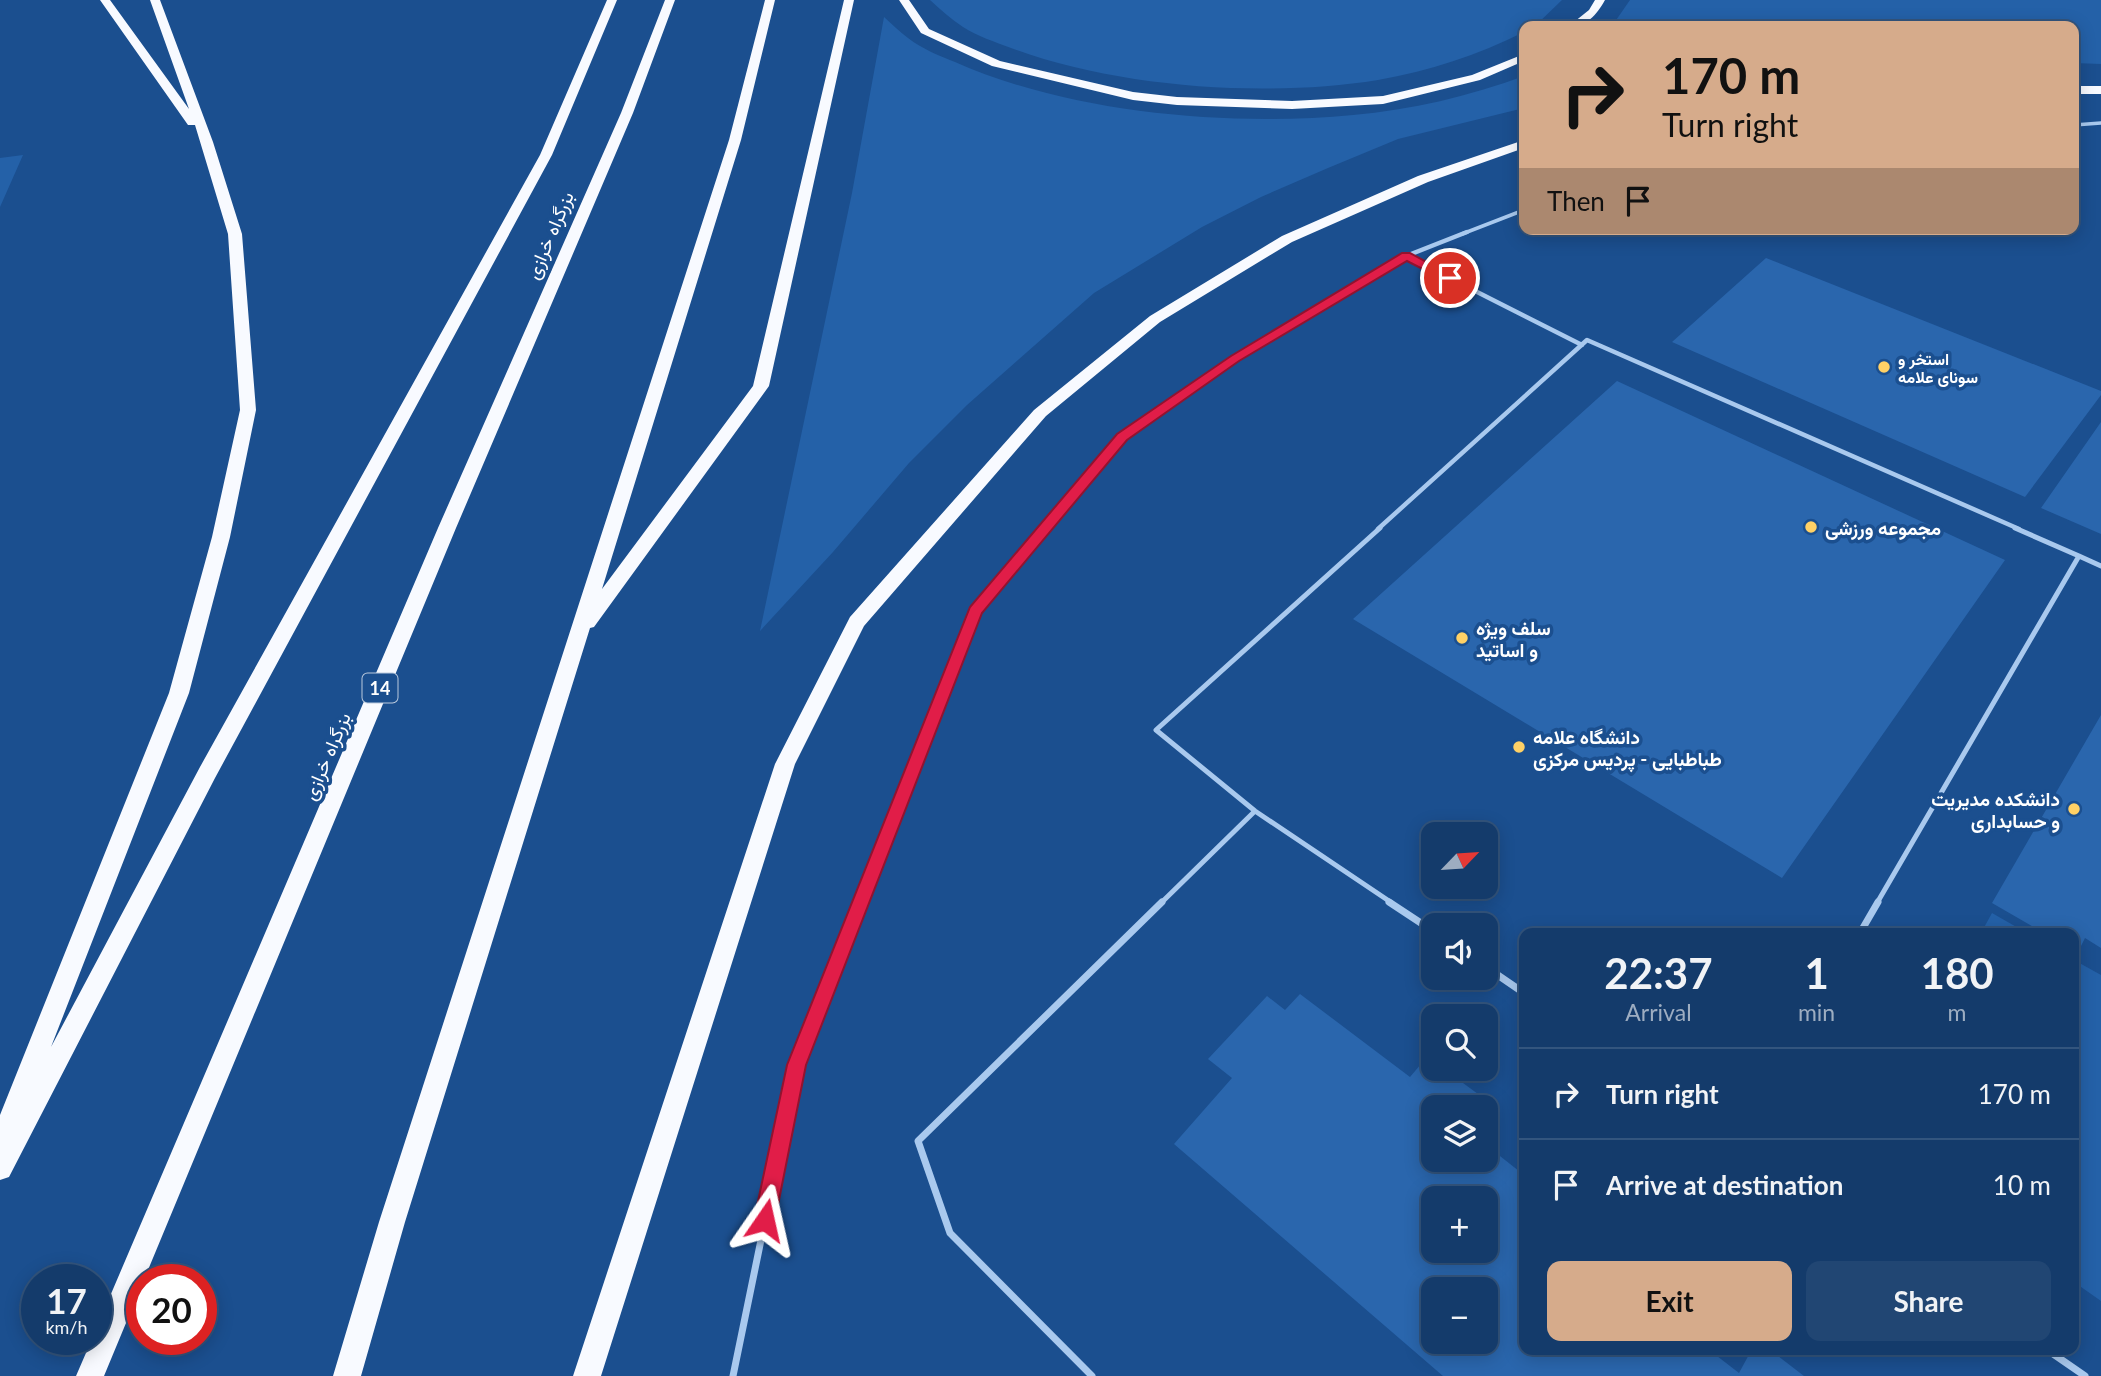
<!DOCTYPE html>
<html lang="en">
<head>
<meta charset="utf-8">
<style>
  :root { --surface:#143b6b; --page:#214673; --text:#f1f3f6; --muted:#9dadc1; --line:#33557e; --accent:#d6ab8b }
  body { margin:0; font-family:Lato,Vazirmatn,sans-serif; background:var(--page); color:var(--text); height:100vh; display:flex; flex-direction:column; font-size:26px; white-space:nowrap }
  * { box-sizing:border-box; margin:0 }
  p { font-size:23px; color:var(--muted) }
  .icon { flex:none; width:38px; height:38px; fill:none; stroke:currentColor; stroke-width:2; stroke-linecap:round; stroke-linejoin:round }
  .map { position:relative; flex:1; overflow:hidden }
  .panel { position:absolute; left:1519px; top:928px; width:560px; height:427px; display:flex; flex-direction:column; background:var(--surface); border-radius:14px; box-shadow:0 4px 18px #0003,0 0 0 2px var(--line) }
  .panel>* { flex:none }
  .hud { position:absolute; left:1519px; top:21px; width:560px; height:214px; border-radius:14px; box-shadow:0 4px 18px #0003,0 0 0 2px var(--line); background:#d6ab8b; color:#111; overflow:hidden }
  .needle { width:46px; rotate:65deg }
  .buttons { position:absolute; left:1421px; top:822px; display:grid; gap:14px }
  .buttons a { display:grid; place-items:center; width:77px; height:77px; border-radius:14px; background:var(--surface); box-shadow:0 4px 18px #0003,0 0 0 2px var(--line); font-size:35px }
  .speed { position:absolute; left:21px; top:1264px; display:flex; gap:14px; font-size:35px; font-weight:700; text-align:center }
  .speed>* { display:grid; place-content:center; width:91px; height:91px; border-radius:50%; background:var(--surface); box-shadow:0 4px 18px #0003,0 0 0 2px var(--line); line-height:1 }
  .speed small { font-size:18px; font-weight:400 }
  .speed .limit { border:10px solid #d22; background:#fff; color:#111 }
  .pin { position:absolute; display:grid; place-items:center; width:60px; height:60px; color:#fff; margin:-30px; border:4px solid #fff; border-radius:50%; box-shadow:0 2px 7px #0007 }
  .me { position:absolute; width:77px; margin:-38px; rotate:11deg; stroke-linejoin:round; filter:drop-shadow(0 0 5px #0008) }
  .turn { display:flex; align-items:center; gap:24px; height:147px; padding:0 28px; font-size:32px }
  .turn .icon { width:91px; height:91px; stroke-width:2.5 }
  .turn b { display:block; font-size:49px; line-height:60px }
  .then { display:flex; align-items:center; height:66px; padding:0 28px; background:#0003; gap:14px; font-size:26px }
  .eta { display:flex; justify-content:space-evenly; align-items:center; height:119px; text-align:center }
  .eta b { font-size:42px; font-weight:700; line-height:49px }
  .button { display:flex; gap:14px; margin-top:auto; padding:14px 28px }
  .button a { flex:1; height:80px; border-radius:14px; background:var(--accent); color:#111; font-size:28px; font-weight:700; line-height:80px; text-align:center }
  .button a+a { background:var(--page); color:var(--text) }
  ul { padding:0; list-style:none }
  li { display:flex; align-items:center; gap:21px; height:91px; padding:0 28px; border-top:2px solid var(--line) }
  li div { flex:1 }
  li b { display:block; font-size:26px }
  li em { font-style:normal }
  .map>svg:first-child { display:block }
</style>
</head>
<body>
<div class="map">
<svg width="2101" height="1376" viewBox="0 0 2101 1376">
  <rect width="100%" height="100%" fill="#1b4f8f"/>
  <!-- green -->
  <path fill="#2461a8" d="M930 0H1562L1535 26H1524V32C1478 55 1429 71 1378 80 1266 98 1118 88 1011 48 995 42 977 36 963 27 951 19 940 9 930 0Z
    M1630 0H2101V64L2074 63V26H1612Z
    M884 17C892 24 900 32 908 38 922 49 940 56 955 62 1070 113 1228 127 1353 115 1411 110 1470 96 1524 76V108L1398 139 1328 168 1261 197 1202 227 1094 293 967 405 909 463 833 552 760 631 852 193Z
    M23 155 0 207V158Z
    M1992 913 2027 933H1981Z
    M2074 960 2101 975V1301L2074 1282Z"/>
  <!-- building -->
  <path fill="#2a66ad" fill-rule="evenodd" d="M1766 258 2101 391V395L2025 497 1672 342Z
    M1617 381 2005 560 1782 878 1353 619Z
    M2101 422V534L2041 508Z
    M2101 715V948L2085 938 2078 952 2074 950V933H2044L1992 903Z
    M1300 994 1410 1077 1427 1057 1433 1061V1069H1444L1497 1108 1486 1123V1108H1433V1160H1486V1145L1524 1175V1349H1708L1739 1373 1752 1349H1769L1804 1376H1443L1174 1144 1232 1078 1208 1059 1267 996 1285 1010ZM1433 1199H1486V1251H1433ZM1433 1290H1486V1342H1433Z"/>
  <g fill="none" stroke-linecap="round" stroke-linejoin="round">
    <!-- service-far3 -->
    <path stroke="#a9c9ee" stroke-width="3.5" d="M2074 125 2101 123
      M1462 234 1524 210"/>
    <!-- service-far2 -->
    <path stroke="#a9c9ee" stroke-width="4.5" d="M1467 232 1406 256 1582 345
      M1043 529 1122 437 1235 358 1406 256
      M1378 529 1587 340 2019 529"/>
    <!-- service-far1 -->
    <path stroke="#a9c9ee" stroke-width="5" d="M1380 528 1156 730 1255 811 1392 903
      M2079 556 2101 566
      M860 903 975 610 1045 528
      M1161 903 1255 811
      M1877 903 2079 556 2015 528"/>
    <!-- service -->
    <path stroke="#a9c9ee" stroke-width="7" d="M1389 902 1433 931
      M1860 933 1878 902
      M1486 967 1524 993
      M2046 1349 2085 1376
      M733 1376 797 1065 861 902
      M1092 1376 950 1233 918 1141 1162 902"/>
    <!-- trunk -->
    <path fill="#f8faff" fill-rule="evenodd" d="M100 0H110L189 109 150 0H160L213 142 242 234 256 410 230 537 189 693 51 1047 200 767 540 155 607 0H617L552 155 215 778 9 1177 0 1180V1115L169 693 212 537 240 410 228 234 195 125H188Z
      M665 0H675L633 113 456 528 104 1376H76L92 1339H96V1329L438 528 621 113Z
      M765 0H775L741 140 602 589 753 386 844 0H854L769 386 594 627 590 628 405 1222 361 1376H333L379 1222 729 140Z
      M899 0H909L929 29 1000 61 1133 92 1177 97 1292 101 1383 96 1472 75 1524 54V61L1480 80 1383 104 1292 109 1177 105 1133 100 992 66 921 33Z
      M1595 0H1605C1596 16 1587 26 1569 26L1589 10Z
      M2074 86H2101V94H2074Z
      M1524 140V148L1428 182 1292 242 1160 322 1046 416 864 626 795 764 601 1376H573L775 764 850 617 1034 410 1150 316 1282 236 1418 176Z"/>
  </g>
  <!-- route -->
  <path fill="#e11d48" stroke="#92132f" stroke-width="2" d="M1402 253H1410L1456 278 1446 281 1407 261 1239 361 1127 440 982 613 806 1065 775 1220 772 1228 765 1231 757 1228 754 1220 787 1065 970 607 1117 434 1231 356Z"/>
  <!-- markers -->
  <g fill="#ffd166" stroke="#1b4f8f" stroke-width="2.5">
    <circle cx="1884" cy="367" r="7"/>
    <circle cx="1811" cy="527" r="7"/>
    <circle cx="1462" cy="638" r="7"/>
    <circle cx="1519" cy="747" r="7"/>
    <circle cx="2074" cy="809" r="7"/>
  </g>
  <g text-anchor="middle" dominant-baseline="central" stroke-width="7" stroke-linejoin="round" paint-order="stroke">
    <!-- far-poi labels -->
    <g font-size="16" font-weight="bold" fill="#fff" stroke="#1b4f8f" text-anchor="start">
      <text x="1898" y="358">استخر و<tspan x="1898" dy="18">سونای علامه</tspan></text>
    </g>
    <!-- shield labels -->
    <rect fill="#1b4f8f" stroke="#bbcadd" stroke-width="2" x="362.5" y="673.5" width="35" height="29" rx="5"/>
    <g font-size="18" font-weight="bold" fill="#fff">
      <text x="380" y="688">14</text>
    </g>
    <!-- street labels -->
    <g font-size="19" fill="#fff" stroke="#1b4f8f">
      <text transform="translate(549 235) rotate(-67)">بزرگراه خرازی</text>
      <text transform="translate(326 756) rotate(-67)">بزرگراه خرازی</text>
    </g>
    <!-- poi labels -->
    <g font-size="19" font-weight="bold" fill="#fff" stroke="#1b4f8f" text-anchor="start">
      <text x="1825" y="527">مجموعه ورزشی</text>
      <text x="1476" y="627">سلف ویژه<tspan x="1476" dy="22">و اساتید</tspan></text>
      <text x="1533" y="736">دانشگاه علامه<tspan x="1533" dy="22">طباطبایی - پردیس مرکزی</tspan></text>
      <text x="2060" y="798" text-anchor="end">دانشکده مدیریت<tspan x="2060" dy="22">و حسابداری</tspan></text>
    </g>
  </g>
</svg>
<div class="buttons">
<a><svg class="needle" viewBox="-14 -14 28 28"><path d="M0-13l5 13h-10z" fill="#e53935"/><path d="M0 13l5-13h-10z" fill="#9dadc1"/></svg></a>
<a><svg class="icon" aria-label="sound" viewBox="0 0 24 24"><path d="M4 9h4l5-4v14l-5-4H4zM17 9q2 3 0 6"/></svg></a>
<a><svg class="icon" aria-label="search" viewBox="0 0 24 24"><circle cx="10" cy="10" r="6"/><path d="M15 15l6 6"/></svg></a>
<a><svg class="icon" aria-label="layers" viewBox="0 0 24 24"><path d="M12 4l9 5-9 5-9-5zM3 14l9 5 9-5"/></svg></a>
<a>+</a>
<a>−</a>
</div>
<div class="speed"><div>17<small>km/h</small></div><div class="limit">20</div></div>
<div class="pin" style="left:1450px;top:278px;background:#d93025"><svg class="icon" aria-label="arrive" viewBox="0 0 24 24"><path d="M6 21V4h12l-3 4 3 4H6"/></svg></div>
<svg class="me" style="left:765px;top:1220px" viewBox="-20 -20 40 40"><path d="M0-17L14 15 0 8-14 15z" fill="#e11d48" stroke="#fff" stroke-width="4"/></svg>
<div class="hud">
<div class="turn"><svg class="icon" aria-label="right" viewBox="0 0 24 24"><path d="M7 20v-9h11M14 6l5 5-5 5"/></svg><div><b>170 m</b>Turn right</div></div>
<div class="then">Then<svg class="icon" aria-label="arrive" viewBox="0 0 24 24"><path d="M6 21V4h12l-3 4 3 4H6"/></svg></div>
</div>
<section class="panel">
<div class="eta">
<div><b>22:37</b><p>Arrival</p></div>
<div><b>1</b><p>min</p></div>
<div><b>180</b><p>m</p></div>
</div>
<ul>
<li><svg class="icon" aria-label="right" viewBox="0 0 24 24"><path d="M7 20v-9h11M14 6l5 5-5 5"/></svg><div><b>Turn right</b></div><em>170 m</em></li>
<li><svg class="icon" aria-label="arrive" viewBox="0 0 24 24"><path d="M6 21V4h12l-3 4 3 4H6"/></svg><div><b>Arrive at destination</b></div><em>10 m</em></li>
</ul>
<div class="button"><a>Exit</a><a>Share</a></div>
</section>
</div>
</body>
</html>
